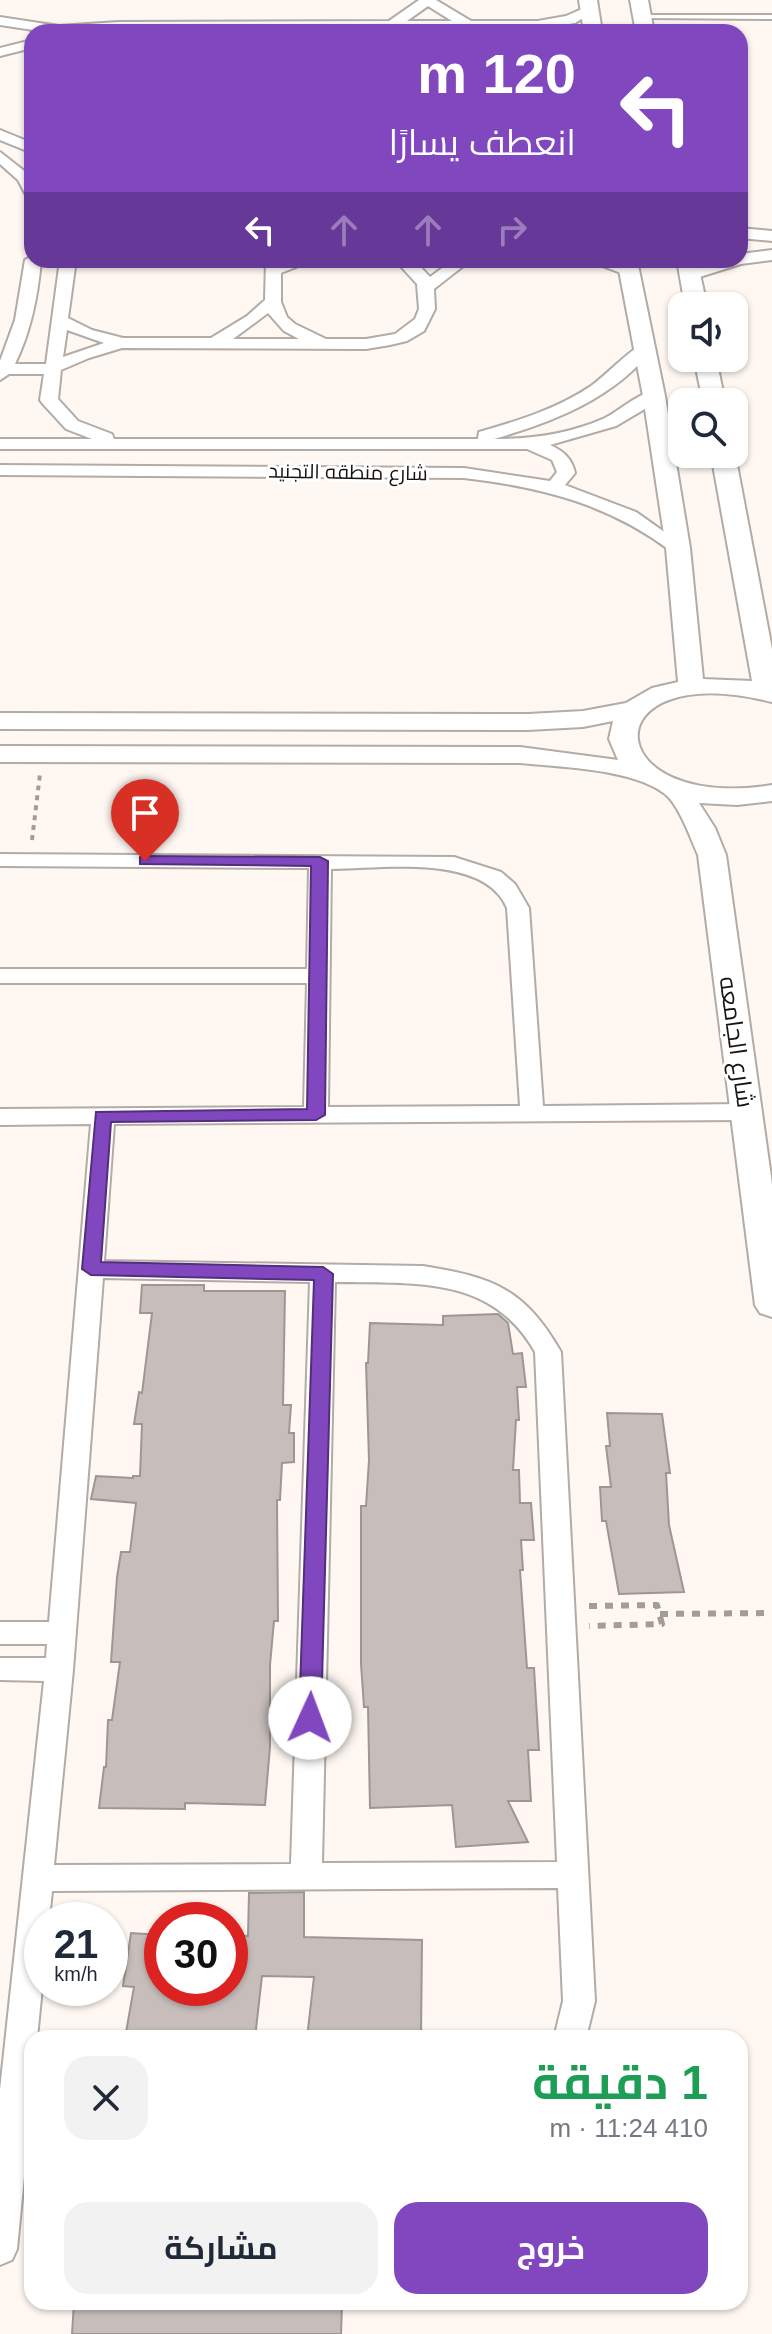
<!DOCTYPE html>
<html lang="ar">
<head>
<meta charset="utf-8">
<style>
  :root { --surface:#fff; --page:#f2f2f3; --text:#1f2937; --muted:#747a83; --accent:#8047be }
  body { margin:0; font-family:Arial,Cairo,sans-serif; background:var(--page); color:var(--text); direction:rtl; height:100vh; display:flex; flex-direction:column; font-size:30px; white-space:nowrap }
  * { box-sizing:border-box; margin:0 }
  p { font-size:26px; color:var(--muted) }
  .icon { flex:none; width:44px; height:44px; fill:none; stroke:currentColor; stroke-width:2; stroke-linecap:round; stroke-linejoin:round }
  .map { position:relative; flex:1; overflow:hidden; direction:ltr }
  .details { position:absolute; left:24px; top:2030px; width:724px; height:280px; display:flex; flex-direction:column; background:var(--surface); border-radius:24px; box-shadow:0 2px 6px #0004; direction:rtl }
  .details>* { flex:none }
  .guide { position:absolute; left:24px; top:24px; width:724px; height:244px; border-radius:24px; box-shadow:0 2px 6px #0004; direction:rtl; background:#8047be; color:#fff; overflow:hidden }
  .tools { position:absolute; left:668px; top:292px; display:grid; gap:16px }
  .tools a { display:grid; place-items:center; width:80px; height:80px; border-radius:16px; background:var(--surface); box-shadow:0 2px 6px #0004; font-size:40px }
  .speed { position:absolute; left:24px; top:1902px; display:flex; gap:16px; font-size:40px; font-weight:700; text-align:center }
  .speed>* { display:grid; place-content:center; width:104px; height:104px; border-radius:50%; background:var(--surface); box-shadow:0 2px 6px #0004; line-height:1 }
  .speed small { font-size:20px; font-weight:400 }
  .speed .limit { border:12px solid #d22; background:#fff; color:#111 }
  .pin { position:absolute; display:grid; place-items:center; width:68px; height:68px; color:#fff; margin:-82px -34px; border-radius:50% 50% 50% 0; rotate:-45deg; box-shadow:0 0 8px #0007 }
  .pin .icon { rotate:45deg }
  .me { position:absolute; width:88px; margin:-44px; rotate:2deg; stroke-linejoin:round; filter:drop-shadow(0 0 6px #0008) }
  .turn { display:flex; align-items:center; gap:28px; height:168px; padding:0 40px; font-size:36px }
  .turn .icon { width:104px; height:104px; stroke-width:2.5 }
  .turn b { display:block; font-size:56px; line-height:68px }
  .lanes { display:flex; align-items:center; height:76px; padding:0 40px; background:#0003; justify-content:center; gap:40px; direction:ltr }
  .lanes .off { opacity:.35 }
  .round { display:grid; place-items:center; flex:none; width:84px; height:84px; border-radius:24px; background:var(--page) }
  .overview { display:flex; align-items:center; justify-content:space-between; height:136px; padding:0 40px }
  h1 { font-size:48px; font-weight:700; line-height:60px; color:#1e9e55 }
  .primary-button { display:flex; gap:16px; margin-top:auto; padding:16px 40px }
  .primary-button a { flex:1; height:92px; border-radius:24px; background:var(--accent); color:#fff; font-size:32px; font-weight:700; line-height:92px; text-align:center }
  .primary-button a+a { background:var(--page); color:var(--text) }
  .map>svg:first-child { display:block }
</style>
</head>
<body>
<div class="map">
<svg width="772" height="2334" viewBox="0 0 772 2334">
  <rect width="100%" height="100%" fill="#fff8f2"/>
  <!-- building -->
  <path fill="#c7bebc" stroke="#9e9694" stroke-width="2" d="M142 1285H204V1291H285L283 1405H291L289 1433H294V1462L282 1463 280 1500H277L278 1621H274L270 1665V1747L265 1805 185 1803V1809L99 1808 104 1767H106L108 1720H112L120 1662H111L117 1577 121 1552H130L136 1503 91 1499 96 1476 133 1478V1476H140L142 1424H134L139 1392 142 1393 152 1313H140Z
    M498 1314 508 1323 513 1354 522 1353 526 1387H517L519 1420H516L513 1470H519L520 1503H531L534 1540H521L523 1570H520L527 1668H534L539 1750H528L531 1801H508L528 1842 456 1847 452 1805 370 1808 368 1707H364L361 1664V1506H366L369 1460 366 1363H368L370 1323 443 1325V1316Z
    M607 1413 662 1414 670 1473H666L669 1525 684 1592 619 1594 606 1521H602L600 1487H611L606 1446H610Z
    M304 1892V1937L422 1940 421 2038H307L314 1977 262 1976 255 2038H125L134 1987 123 1986 131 1933 162 1935V1988H230V1935L248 1936 249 1893Z
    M74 2302 342 2305 341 2334H72Z"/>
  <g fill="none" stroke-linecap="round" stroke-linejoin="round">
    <defs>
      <path id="service" d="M640 15H772V19L642 18 640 17Z"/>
      <path id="minor" d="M419 0H436L471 21H538L566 16 589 6 596 10 575 23 538 29 118 30 32 33 33 30 0 25V17L59 26 118 22 389 21ZM428 6 452 21H407Z
        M32 40V48L0 56V48Z
        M0 130 32 143V153L0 140Z
        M0 152 32 177V199L27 197 18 180 0 164Z
        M740 228 772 231V241L740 238Z
        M772 250V260L741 264 690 280 682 275 720 260H740V254Z
        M32 256V260H41C38 296 31 331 15 364H46L60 260H76L68 318 92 330 123 338H211L247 316 265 300 266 260H314L281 273V302L287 317 295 324 326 339H366L395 334 415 319 419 309 417 284 395 260H414L430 277 453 260H471L434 289 435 309 424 331 407 341 390 345 366 349 122 348 89 358 61 370 58 399 78 421 112 434 114 439H478L479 432C517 421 557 409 591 386 604 377 634 346 645 343L653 348C615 398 553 422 494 439 533 439 569 434 605 418 620 411 643 388 660 392L662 396 660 400 616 426 550 445C563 451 572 458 575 473L565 485 636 512 687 548 678 554 672 552C609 504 541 487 464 478L0 475V465L464 468 550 481 557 472 552 460 527 449H0V439H92L66 429 43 404 40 400 44 374H9L0 380V361L15 320 25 260ZM268 313 284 331 299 339H233ZM67 330 104 343 63 357Z
        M586 260H610L637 271 629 276Z
        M0 854 454 857 501 872 515 884 529 908 543 1106 746 1104 754 1107 758 1112 754 1117 746 1120 114 1124 104 1261 423 1266C493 1277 525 1289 561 1352L595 2001 586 2038H554L563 2001 558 1888 52 1891 49 1920H42V1988L37 2038H32V2094L17 2249 12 2260 0 2265V2090L44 1681 0 1680V1658H46L47 1644H0V1622H49L91 1124 0 1125V1109L304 1107 307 983H0V969H307L309 868 0 866ZM331 869C381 869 484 853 507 908L520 1106 328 1107ZM103 1278 310 1282 291 1864 54 1865 73 1670ZM335 1282C413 1284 491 1274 535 1352L557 1862 322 1863Z"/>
      <path id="tertiary" d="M579 0H597L602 32H584Z
        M630 0H648L654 32H636Z
        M617 260H637L665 396 690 548 703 679 752 681 711 454H735L772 649V702C589 656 597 813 772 785V801L737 805 699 803 715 828 726 855 772 1184V1317L760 1313 755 1305 698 855C691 839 679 805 665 794 634 769 560 767 520 763L0 762V746L520 747 618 760 609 739 613 721 583 727 528 730 0 729V713L528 714 583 711 626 703 652 688 678 682 666 548 643 396Z
        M677 260H697L707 306H685Z
        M694 358H716L725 402H703Z"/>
    </defs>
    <!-- service casing -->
    <use href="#service" stroke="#b2aba6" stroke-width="4"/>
    <!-- minor casing -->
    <use href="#minor" stroke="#b2aba6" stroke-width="4"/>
    <!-- tertiary casing -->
    <use href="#tertiary" stroke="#b2aba6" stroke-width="4"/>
    <!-- path-far1 -->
    <path stroke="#a39d99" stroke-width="4" stroke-dasharray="5 5" stroke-linecap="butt" d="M32 840 40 774"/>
    <!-- path -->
    <path stroke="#a39d99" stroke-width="6" stroke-dasharray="8 8" stroke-linecap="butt" d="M589 1606 657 1605 662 1624 589 1626
      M660 1614 772 1613"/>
    <!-- service -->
    <use href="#service" fill="#fff" fill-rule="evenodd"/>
    <!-- minor -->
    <use href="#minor" fill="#fff" fill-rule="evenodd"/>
    <!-- tertiary -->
    <use href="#tertiary" fill="#fff" fill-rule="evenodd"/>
  </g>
  <!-- route -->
  <path fill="#8047be" stroke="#532e7c" stroke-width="2" d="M145 856 320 857 328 861 325 1115 316 1120 111 1122 101 1262 323 1267 333 1274 321 1718 318 1724 310 1726 303 1724 299 1718 314 1280 91 1275 82 1269 96 1112 307 1109 311 866 140 864V857Z"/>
  <g text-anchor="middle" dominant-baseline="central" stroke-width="6" stroke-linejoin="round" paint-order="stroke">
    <!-- far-street labels -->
    <g font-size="20" fill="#171413" stroke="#fff">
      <text transform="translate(348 472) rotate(1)">شارع منطقه التجنيد</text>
    </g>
    <!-- street labels -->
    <g font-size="24" fill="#171413" stroke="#fff">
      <text transform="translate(737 1042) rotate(82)">شارع الجامعه</text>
    </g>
  </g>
</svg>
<div class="tools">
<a><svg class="icon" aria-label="sound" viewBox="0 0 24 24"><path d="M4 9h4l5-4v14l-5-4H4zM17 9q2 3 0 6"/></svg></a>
<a><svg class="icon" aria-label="search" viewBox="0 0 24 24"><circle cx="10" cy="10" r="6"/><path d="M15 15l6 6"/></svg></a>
</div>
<div class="speed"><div>21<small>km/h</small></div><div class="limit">30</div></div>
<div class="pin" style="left:145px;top:861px;background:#d93025"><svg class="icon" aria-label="arrive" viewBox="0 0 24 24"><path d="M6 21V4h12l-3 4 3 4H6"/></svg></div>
<svg class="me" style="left:310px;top:1718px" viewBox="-20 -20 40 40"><circle r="19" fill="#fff"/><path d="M0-13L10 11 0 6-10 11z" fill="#8047be"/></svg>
<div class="guide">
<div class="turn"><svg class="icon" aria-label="left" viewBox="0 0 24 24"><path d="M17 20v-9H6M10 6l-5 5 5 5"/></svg><div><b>120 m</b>انعطف يسارًا</div></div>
<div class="lanes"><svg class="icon" aria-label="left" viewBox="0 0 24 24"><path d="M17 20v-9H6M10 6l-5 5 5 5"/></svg><svg class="icon off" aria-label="ahead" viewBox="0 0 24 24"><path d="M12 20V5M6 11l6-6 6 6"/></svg><svg class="icon off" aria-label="ahead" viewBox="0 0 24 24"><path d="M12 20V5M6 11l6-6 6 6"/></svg><svg class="icon off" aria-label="right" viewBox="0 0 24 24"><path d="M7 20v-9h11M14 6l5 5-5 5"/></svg></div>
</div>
<section class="details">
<div class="overview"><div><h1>1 دقيقة</h1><p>410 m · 11:24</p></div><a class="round"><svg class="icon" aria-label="close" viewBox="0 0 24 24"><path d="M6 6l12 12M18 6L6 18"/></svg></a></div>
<div class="primary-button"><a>خروج</a><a>مشاركة</a></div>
</section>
</div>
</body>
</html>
